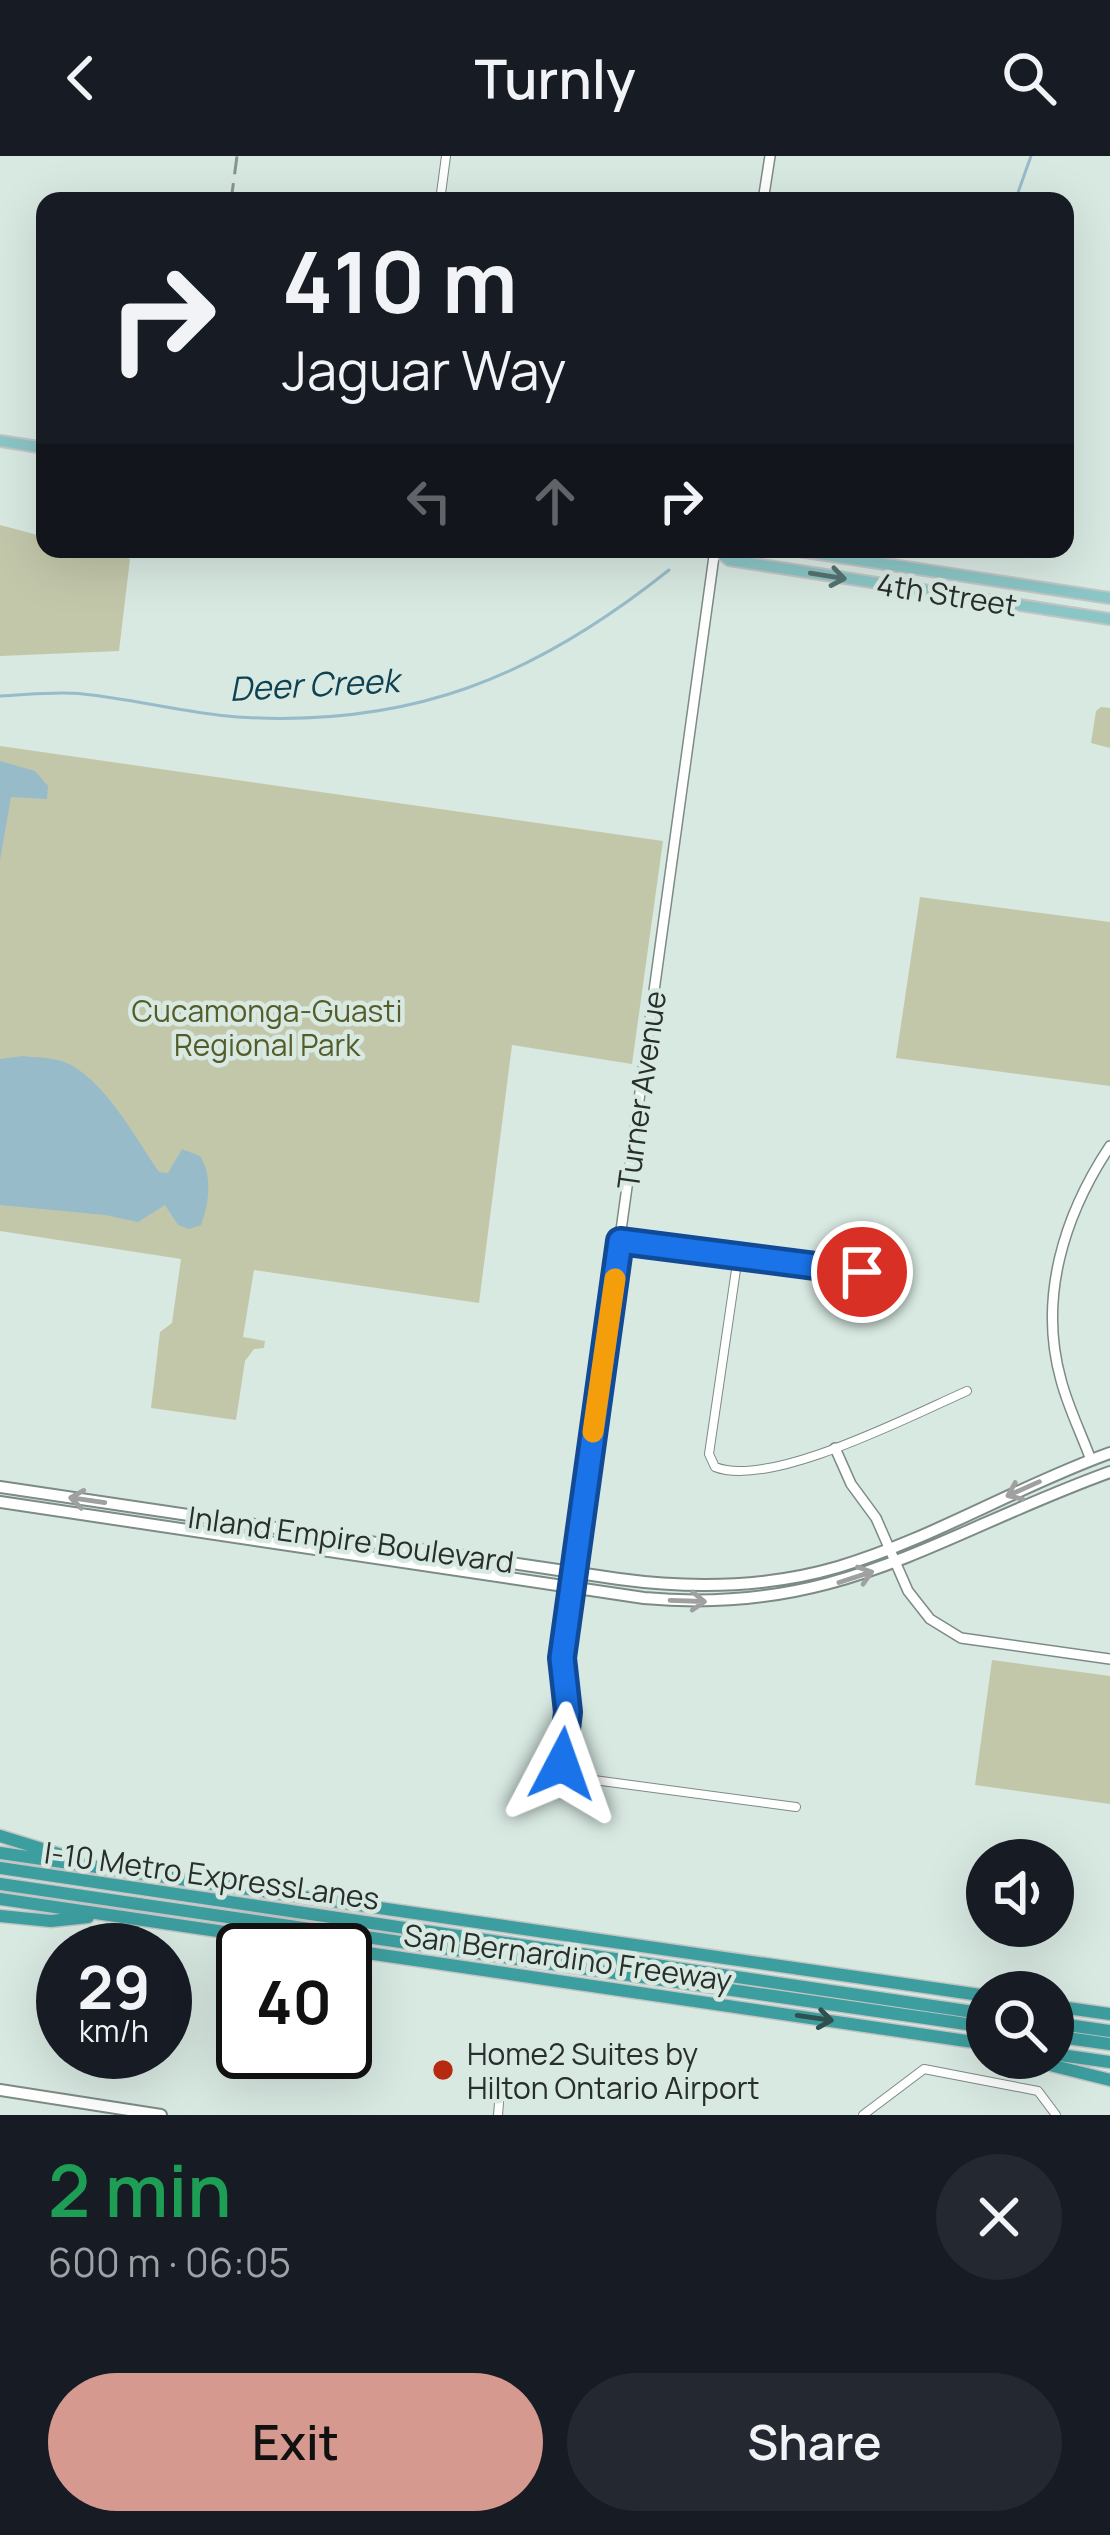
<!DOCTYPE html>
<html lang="en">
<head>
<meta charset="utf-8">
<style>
  :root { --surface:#171b24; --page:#242831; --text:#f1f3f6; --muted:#9ea1a6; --accent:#d6998f }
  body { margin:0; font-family:Manrope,sans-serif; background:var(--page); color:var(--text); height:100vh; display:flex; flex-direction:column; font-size:45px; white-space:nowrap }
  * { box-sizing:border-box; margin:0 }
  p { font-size:39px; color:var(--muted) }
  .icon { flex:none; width:66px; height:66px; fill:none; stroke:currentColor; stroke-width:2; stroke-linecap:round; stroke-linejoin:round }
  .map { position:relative; height:1959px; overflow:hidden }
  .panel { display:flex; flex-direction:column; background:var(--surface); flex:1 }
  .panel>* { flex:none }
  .banner { position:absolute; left:36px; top:36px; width:1038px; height:366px; border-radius:24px; box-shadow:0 12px 48px #0002; background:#171b24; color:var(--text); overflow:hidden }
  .tools { position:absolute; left:966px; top:1683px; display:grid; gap:24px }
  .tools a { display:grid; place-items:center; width:108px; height:108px; border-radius:50%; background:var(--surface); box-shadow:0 12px 48px #0002; font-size:60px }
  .speed { position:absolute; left:36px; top:1767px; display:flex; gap:24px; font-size:60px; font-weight:700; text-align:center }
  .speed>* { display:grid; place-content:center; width:156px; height:156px; border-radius:50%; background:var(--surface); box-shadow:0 12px 48px #0002; line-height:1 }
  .speed small { font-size:30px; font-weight:400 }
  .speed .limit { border:6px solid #111; border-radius:18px; background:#fff; color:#111 }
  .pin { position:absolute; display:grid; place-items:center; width:102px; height:102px; color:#fff; margin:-51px; border:6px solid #fff; border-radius:50%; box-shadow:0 3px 12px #0007 }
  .me { position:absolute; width:132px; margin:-66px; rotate:4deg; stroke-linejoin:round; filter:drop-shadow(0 0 9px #0008) }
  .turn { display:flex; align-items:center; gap:42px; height:252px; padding:0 48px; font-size:54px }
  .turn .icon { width:156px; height:156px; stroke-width:2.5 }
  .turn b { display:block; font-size:84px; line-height:102px }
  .lanes { display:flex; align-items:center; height:114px; padding:0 48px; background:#0003; justify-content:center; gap:60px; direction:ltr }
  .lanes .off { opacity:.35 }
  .round { display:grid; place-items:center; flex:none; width:126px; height:126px; border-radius:63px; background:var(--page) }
  .head { display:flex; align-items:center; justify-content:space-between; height:204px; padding:0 48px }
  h1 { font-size:72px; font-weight:600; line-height:90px; color:#1e9e55 }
  .action { display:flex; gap:24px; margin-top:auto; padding:24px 48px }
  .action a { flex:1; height:138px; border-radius:72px; background:var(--accent); color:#111; font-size:48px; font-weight:600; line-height:138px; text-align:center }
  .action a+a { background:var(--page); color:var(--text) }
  header { display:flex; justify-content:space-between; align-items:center; height:156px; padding:0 48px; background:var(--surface); font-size:54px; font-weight:600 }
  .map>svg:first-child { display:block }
</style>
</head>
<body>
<header><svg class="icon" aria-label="back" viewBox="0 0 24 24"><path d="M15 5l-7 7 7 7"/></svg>Turnly<svg class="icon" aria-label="search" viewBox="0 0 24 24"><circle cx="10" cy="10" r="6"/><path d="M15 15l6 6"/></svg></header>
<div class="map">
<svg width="1110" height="1959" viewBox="0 0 1110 1959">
  <rect width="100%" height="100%" fill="#d8e9e2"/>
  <!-- green -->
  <path fill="#c3c7aa" d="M0 369 45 381V393H91L130 403 119 495 0 500Z
    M1101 551 1110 552V592L1091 587 1096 555Z
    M0 590 663 685 632 908 512 889 479 1147 254 1114 243 1181 265 1185 264 1192 254 1193 245 1205 236 1264 151 1252 160 1176 172 1167 181 1103 0 1075Z
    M920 741 1110 766V930L896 902Z
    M992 1504 1110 1520V1648L975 1629Z"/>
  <!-- water -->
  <path fill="#98bbc9" d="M0 605 35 615 48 630 47 643 11 641 0 704Z
    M23 900C39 902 58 901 71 909 108 930 135 981 159 1016L168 1017 182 993 200 1000C213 1020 209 1048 201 1069L189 1073 178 1069 165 1049 138 1066 105 1059 0 1049V903Z"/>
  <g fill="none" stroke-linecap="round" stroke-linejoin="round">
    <!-- stream -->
    <path stroke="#98bbc9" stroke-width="3" d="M1015 45 1031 0
      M0 540C27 539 56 535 83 538 134 543 185 557 237 561 411 572 535 521 669 414"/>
    <defs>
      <path id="minor" d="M440 45 446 0
        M620 1085 862 1116
        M738 1100 709 1298 715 1311C770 1333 912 1259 967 1235
        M568 1616 579 1622 796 1651
        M498 1959 499 1947
        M863 1959 924 1913 1038 1935 1056 1959"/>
      <path id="tertiary" d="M763 45 770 0
        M835 1292 851 1328 876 1362 908 1435 930 1463 961 1482 1110 1503
        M1091 1304C1081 1277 1068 1251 1061 1224 1038 1142 1064 1059 1110 990
        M568 1616 561 1600 568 1556 562 1502 715 393"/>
      <path id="secondary" d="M0 1331 619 1423C693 1433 766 1432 838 1411 932 1383 1018 1330 1110 1297
        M0 1346 644 1442C839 1460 938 1378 1110 1316
        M0 1934 161 1959"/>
      <path id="primary" d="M0 285 45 292
        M716 393 729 404 1110 463
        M786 393 1110 442"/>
      <path id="motorway" d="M0 1680 68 1701
        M0 1697 987 1840
        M0 1712 987 1858
        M0 1728 987 1871
        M0 1743 987 1888
        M0 1760 51 1765 88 1761
        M1053 1850 1110 1858
        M1053 1867 1110 1875
        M1053 1880 1110 1888
        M1053 1898 1110 1906
        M1022 1902 1110 1924"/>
    </defs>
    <!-- minor casing -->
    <use href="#minor" stroke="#7c8b85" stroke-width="10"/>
    <!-- tertiary casing -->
    <use href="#tertiary" stroke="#7c8b85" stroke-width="12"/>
    <!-- secondary casing -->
    <use href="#secondary" stroke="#7c8b85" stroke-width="14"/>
    <!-- primary casing -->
    <use href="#primary" stroke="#c3c4c4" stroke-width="14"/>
    <!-- motorway casing -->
    <use href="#motorway" stroke="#c3c4c4" stroke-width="15"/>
    <!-- minor -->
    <use href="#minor" stroke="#fff" stroke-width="8"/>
    <!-- tertiary -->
    <use href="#tertiary" stroke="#fff" stroke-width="9"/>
    <!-- secondary -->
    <use href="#secondary" stroke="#fff" stroke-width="10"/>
    <!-- primary -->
    <use href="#primary" stroke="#8bc5c5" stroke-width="10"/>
    <!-- motorway -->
    <use href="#motorway" stroke="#3d9e9f" stroke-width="12"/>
    <!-- rail -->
    <path stroke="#889490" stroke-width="3" stroke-dasharray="18 9" stroke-linecap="butt" d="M231 45 237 0"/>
  </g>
  <!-- one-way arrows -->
  <defs><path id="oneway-shaft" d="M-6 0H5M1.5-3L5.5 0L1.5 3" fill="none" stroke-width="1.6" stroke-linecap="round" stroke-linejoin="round" transform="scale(3)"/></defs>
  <use stroke="#557271" href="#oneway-shaft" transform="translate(828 420) rotate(9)"/>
  <g stroke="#9ea1a0">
    <use href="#oneway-shaft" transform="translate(1023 1333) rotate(156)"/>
    <use href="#oneway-shaft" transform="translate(87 1344) rotate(-172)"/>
    <use href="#oneway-shaft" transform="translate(856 1421) rotate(-18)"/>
    <use href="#oneway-shaft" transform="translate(688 1445) rotate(2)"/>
  </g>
  <use stroke="#2e504e" href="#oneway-shaft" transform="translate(815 1862) rotate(8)"/>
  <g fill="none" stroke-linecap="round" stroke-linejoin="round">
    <defs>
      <path id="route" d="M562 1608 568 1556 562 1502 620 1085 862 1116"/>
    </defs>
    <!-- route casing -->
    <use href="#route" stroke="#114b97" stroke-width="30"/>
    <!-- route -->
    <use href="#route" stroke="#1a73e8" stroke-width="21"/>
    <!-- slow -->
    <path stroke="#f59e0b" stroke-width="21" d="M593 1276 615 1123"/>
  </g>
  <!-- markers -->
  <circle fill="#b62a11" stroke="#d8e9e2" stroke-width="4.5" cx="443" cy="1914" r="12"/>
  <g text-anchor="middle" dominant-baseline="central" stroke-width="9" stroke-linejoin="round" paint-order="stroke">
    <!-- street labels -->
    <g font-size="30" fill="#282e2c" stroke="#d8e9e2">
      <text transform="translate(947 438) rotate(9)">4th Street</text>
      <text transform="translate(641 934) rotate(-82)">Turner Avenue</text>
      <text transform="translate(351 1383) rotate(8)">Inland Empire Boulevard</text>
      <text transform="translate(212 1719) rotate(8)">I-10 Metro ExpressLanes</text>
      <text transform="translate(568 1801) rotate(8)">San Bernardino Freeway</text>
    </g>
    <!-- park labels -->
    <g font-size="30" fill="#565c29" stroke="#d8e9e2">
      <text x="267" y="854">Cucamonga-Guasti<tspan x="267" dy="34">Regional Park</tspan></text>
    </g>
    <!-- poi labels -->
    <g font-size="30" fill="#282e2c" stroke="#d8e9e2" text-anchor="start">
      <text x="467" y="1897">Home2 Suites by<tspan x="467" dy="34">Hilton Ontario Airport</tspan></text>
    </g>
    <!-- water labels -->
    <g font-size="33" font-style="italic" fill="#0e4151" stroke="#d8e9e2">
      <text transform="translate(314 528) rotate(-3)">Deer Creek</text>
    </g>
  </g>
</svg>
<div class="tools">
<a><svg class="icon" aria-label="sound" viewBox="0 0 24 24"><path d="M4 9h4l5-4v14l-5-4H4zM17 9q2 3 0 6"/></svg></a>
<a><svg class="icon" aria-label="search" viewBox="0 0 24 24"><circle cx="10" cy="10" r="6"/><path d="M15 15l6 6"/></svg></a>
</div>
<div class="speed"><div>29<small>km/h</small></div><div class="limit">40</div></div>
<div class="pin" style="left:862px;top:1116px;background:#d93025"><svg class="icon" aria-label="arrive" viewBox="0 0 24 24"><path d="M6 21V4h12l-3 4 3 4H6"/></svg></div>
<svg class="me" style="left:562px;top:1608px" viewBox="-20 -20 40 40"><path d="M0-17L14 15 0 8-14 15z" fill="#1a73e8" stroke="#fff" stroke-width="4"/></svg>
<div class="banner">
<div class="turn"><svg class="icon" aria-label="right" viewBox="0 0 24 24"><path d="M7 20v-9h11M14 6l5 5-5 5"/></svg><div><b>410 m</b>Jaguar Way</div></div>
<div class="lanes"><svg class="icon off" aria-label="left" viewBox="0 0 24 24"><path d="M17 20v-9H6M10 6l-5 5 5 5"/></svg><svg class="icon off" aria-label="ahead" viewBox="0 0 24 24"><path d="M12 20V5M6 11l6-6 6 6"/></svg><svg class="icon" aria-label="right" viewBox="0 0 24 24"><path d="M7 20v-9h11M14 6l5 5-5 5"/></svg></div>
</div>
</div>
<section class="panel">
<div class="head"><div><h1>2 min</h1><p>600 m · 06:05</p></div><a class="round"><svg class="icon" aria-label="close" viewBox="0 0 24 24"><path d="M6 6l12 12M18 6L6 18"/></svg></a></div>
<div class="action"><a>Exit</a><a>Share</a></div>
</section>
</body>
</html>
